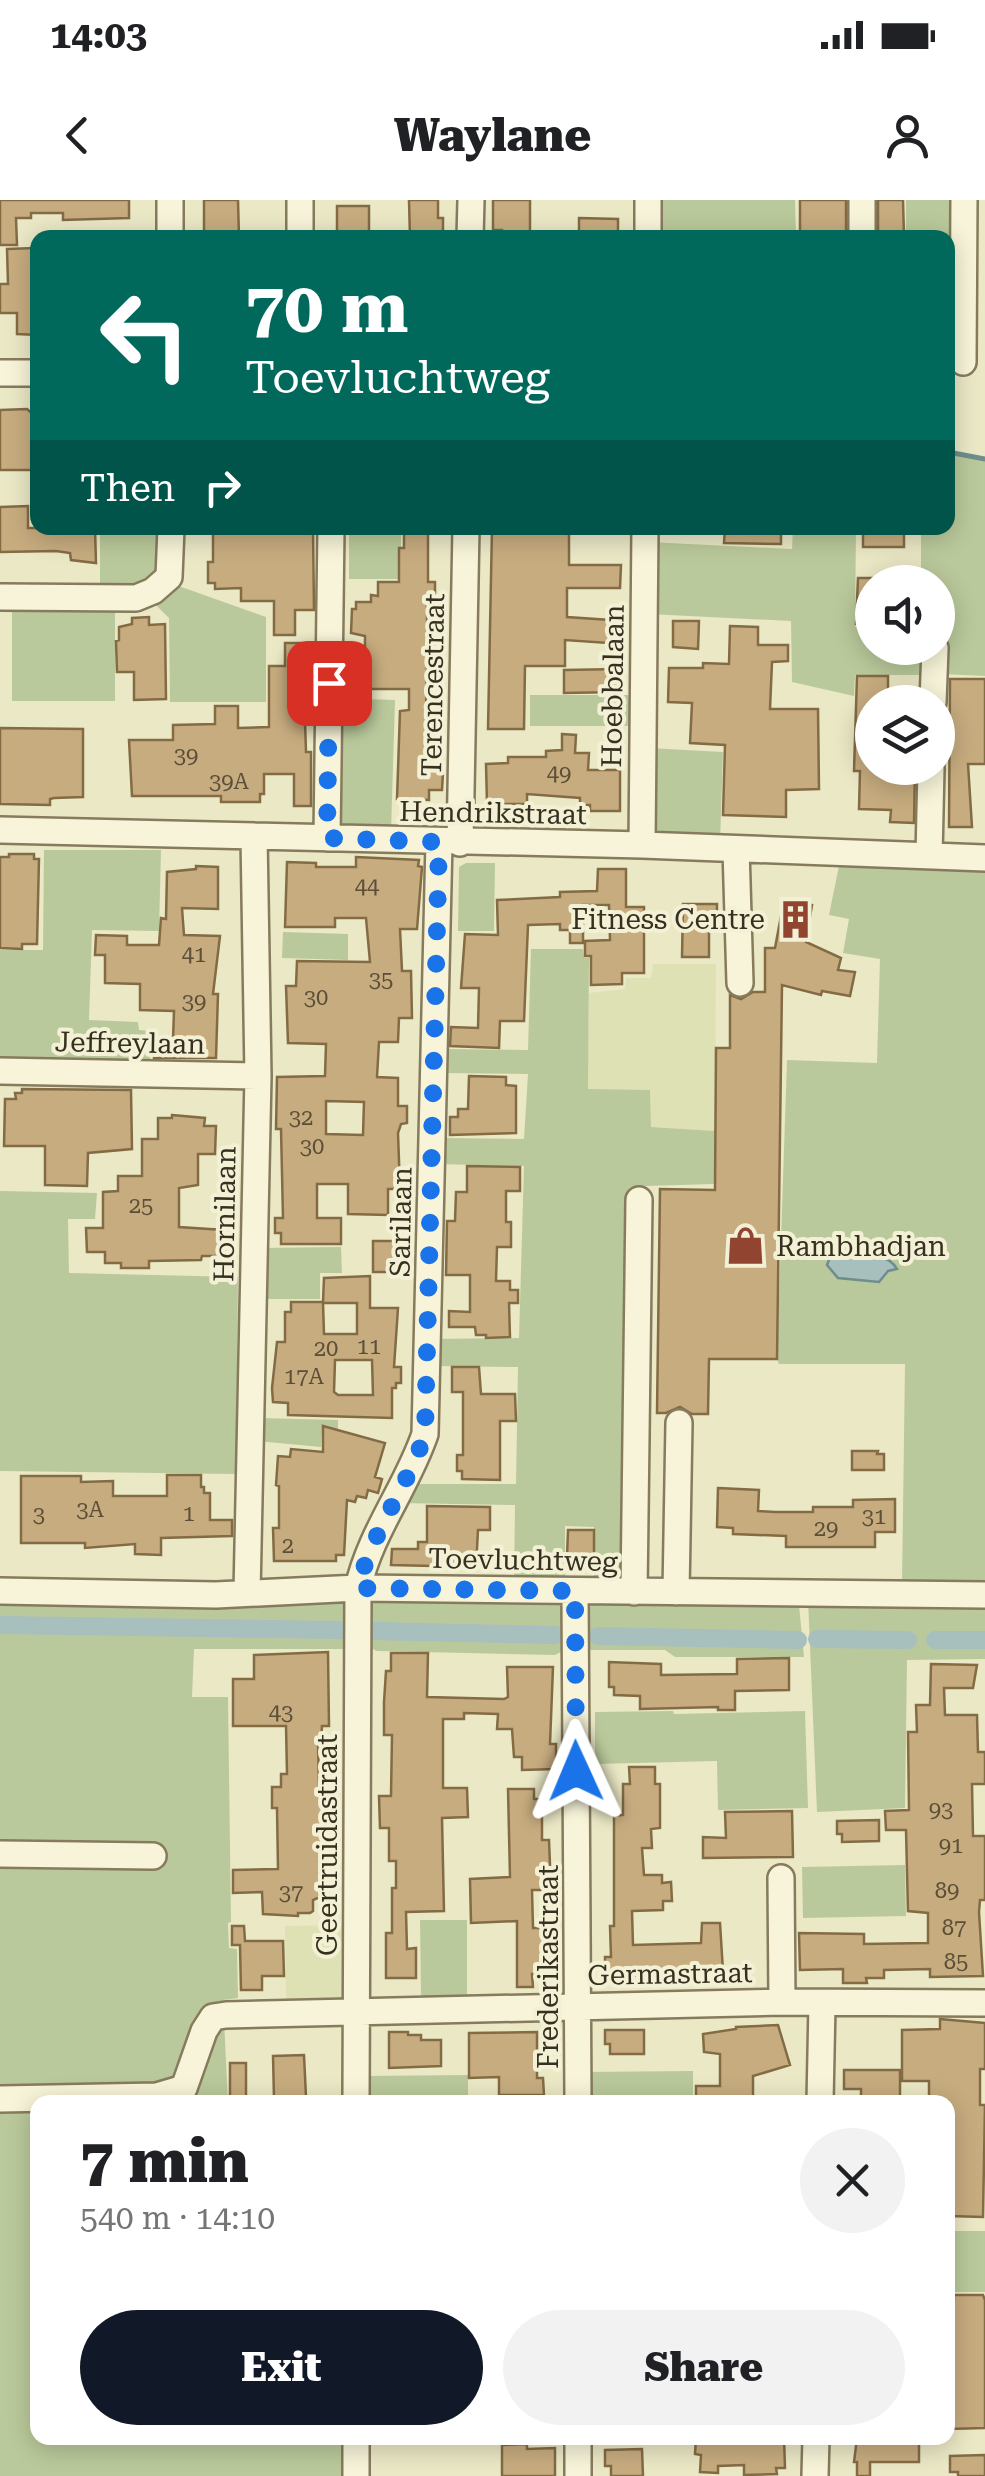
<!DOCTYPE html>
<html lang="en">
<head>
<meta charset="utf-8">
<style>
  :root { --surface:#fff; --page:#f2f2f2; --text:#202124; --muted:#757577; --accent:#111827 }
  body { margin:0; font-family:"Roboto Serif",serif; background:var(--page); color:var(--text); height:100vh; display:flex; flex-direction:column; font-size:38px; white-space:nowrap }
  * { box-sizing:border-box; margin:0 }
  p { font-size:32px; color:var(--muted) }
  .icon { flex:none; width:55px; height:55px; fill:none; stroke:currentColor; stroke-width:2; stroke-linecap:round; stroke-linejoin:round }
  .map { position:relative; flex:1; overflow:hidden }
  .sheet { position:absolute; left:30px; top:1895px; width:925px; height:350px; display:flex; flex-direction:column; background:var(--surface); border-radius:20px; box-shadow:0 5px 25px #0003 }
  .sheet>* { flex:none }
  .guide { position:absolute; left:30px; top:30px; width:925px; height:305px; border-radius:20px; box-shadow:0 5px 25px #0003; background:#00695c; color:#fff; overflow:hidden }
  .buttons { position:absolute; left:855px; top:365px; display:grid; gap:20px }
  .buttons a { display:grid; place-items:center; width:100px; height:100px; border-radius:50%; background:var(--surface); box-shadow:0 5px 25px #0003; font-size:50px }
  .pin { position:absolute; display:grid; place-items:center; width:85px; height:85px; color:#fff; margin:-42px; border-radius:20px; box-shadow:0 5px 15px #0006 }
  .me { position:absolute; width:110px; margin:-55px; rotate:359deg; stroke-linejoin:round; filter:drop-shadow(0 0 8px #0008) }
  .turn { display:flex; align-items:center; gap:35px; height:210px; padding:0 50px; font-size:45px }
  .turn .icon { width:130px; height:130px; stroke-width:2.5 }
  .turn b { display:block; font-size:70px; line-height:85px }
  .then { display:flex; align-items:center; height:95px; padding:0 50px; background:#0003; gap:20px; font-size:38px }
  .round { display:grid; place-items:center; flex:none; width:105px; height:105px; border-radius:52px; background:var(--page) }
  .head { display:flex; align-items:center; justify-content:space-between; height:170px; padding:0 50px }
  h1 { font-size:60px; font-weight:800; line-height:75px }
  .button { display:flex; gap:20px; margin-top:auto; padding:20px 50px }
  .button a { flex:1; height:115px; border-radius:60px; background:var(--accent); color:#fff; font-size:40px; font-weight:800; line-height:115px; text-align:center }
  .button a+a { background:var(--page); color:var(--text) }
  .status { display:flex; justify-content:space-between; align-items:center; height:70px; padding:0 50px; background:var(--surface); direction:ltr }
  .status svg { height:28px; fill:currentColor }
  header { display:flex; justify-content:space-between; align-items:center; height:130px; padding:0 50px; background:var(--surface); font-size:45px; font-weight:800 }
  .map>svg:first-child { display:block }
</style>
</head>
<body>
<div class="status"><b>14:03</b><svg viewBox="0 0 49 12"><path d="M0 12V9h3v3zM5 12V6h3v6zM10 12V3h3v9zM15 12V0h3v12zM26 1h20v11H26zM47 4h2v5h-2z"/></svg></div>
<header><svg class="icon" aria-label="back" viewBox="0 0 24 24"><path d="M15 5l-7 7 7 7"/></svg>Waylane<svg class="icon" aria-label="person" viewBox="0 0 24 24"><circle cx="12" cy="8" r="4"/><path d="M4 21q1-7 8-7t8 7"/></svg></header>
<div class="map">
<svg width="985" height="2276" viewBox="0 0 985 2276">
  <rect width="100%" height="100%" fill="#ebe8c6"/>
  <!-- farmland -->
  <path fill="#dee1b4" d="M653 764H716L715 931 651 927 650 891 587 890 589 793 625 789 626 778H651Z
    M344 1725 345 1798 286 1799 285 1726Z"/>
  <!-- green -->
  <path fill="#bac99b" d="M656 0H795L796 37 655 38Z
    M906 0H958L956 79H948V38H906Z
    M948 252 985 259V476L940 474 943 397 938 396V382H921V328H948Z
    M100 328H167L158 382 100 392Z
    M349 328H401V379H349Z
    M793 328H856L855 427H872V448H930L929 475H855L854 496 792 482 791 421 649 414V342L792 349Z
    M176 385 266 417V502H170L169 418 154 403Z
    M12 406H115V501H12Z
    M530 495H633V526H530Z
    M335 498 395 500 391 632 341 631 333 621Z
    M648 548 723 552 720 643 653 641Z
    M44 650H161L159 731 92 730 89 820 138 822 139 830 151 831 150 862 0 859V750H43Z
    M840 661 985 665V1384H902L905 1164H779L777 1159 787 860 877 863 880 759 843 753 849 719 829 715Z
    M466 663H495L494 731H458L459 667Z
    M283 732 348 734V760L282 758Z
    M531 749H583L584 758H589L588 889 650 890 651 927 715 931 714 984 646 986 636 1383H594V1327L565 1326V1382H514L515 1305 399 1303 411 1284H516L518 1167 434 1166V1139L519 1138 524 966 436 964 437 938 524 939 528 874 440 873 441 849 528 850Z
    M0 991 97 993 95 1019H68L69 1073 238 1077 236 1274 0 1271Z
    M341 1047 342 1073H320V1099H261V1048Z
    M258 1218 338 1220V1229L322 1228 321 1247 257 1241Z
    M370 1397 557 1400 566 1412 568 1448 555 1455 377 1451 370 1448Z
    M0 1398H347L351 1449H194L192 1497H228L231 1722 228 1723 229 1748 237 1749 238 1798 223 1800 228 1902H38V2238H347L348 2276H0Z
    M599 1399 799 1405 804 1457H675L665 1450H584C583 1432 581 1409 599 1399Z
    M808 1399 985 1401V1459L907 1460 905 1608 817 1612Z
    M673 1511 674 1514 805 1511 808 1608 718 1610 717 1561 595 1564V1512Z
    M905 1665 906 1716 803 1718 802 1667Z
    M420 1720H467V1796H421Z
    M693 1871V1902H583V1872Z
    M468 1875V1902H362V1876Z
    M948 2031H985V2092H948Z"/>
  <!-- water -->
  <path fill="#a7bfbd" stroke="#6f8d8c" stroke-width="2.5" d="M837 1052C856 1054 887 1051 897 1069L888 1071 879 1082 838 1078 827 1065 830 1057Z"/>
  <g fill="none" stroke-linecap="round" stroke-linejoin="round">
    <!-- stream -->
    <path stroke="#6f8d8c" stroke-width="5" d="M948 252 985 259"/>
    <!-- canal -->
    <path stroke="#a7bfbd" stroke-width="18" d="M0 1425 340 1430
      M373 1431 555 1435
      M598 1436 798 1440
      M817 1439 908 1440
      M935 1440H985"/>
  </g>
  <!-- building -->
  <path fill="#c7ac7f" stroke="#836b44" stroke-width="2.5" fill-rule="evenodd" d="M0 0H129V18L63 20V13H31V18H16L17 45H0Z
    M204 0H238L239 38H204Z
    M409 0H438V18H443V38H410Z
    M493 0H530V36L502 35V30H493Z
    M800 0H846V37H819L818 32H800Z
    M878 0H903L904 36H878Z
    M337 6H369V36L337 37Z
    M579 18 618 19V34L579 32Z
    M35 48 38 135 17 134V113H0V84H8L7 49Z
    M27 209 35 216V270H0V210Z
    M28 306V328H95L96 363 71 360 70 353 56 351 0 352V307Z
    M213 328H313L314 410H295V435H274V401H241V388L215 389V383H208V362H213Z
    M404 328H428V382H435V399H427V446H434V463H427L426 511H434L433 544H439L438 572H443L442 590H429V600L397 599 400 511 409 510V489H357L358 463 365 464V436L351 433 352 409H356V402H371V395L378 396V382H399V348H404Z
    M492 328H569V365H621L620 388H567V417L610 420 608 443 565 440V466H525L524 529H488Z
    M725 328H781V344L724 343Z
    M863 328H904V347H863Z
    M858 378H872V424H856Z
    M149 417V425L165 424 166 499 134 500V472H117L116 441 119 440V427L132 424V418Z
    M673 421H699L698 449 673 447Z
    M730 426 758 427V445H788V461L772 462 770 509H818L819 589 786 590V617L723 615 725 545 690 543 692 503 668 502 669 468H703V463L729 464Z
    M285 443H301V465H313V489H304L306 552H311V606H294V574H264V594H260V602H221V596H132L129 540H173V525L215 524V506H238V528L269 527V466H285Z
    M620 469V492L564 493V470Z
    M857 476H888V502H872V568H915L914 623 890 622 891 610 859 609 860 571H854Z
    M950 479H985V564H968L972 627H949Z
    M0 528 83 529V597L54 598 50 599V605L0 604Z
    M562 534 576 535 575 553H589L588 570H620V611H590V605H580V598L527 594V604H487L486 564 508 563V557H546V551L562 550Z
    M9 654H34V659H39L37 744H22V749L0 748V657H9Z
    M356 657 419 660 418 666 422 667 417 729H400L402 771H411L412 818H399L398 842H379L377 877 398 878V906H407V923L401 924 398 933 400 989H388V1015L348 1014V984H317V1018H341V1044H281V1033H275V1018H283L281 929H276L277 877 325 876 326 844 288 843 286 786H296L297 761 370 762 366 718H335V727H285L287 662 316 663V667H356ZM326 901 364 902 363 935 326 934Z
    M196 666 218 667V709L182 708 184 735 220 736 213 794H218L216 858H154V840H173L174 811 140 810V784L105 783V755H95L96 735 127 736V745H159L161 718 166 719 167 672 196 669Z
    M598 669H626V707H644V773H622V784L591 785V756H585V741L610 740 609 705H583V743H570V730H560V724L528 725 524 821H500L499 848 450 846 451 827 478 828 479 788H461L465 734 498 735 497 700 560 697V692L597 691Z
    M784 700 812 705 806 742 841 758 838 770 855 772 850 796 822 791 821 795 782 785 777 1159H709L708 1214H692L680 1207 666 1213H657L660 989 715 990 716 848H730V795L741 799 753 792H765V748H775Z
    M683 704H717V725H709V757H682Z
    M469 876 506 877V885L516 886V933L450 935V917H458V909H468Z
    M22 889 131 890 132 949 88 953 87 986 45 985V946H4L5 899H16L15 893H22Z
    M172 915 205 918 204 926H216L215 954H198V985L179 988V1027L224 1030V1056H202L201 1060 149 1061V1068H121V1063H105V1052H87L86 1028H103V992L118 991V976H142V939H158V918H172Z
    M467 966 520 967V991H506V1022H511V1047H497L496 1081H510V1090H518V1103H509L510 1137 486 1138V1135H476L475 1127H449V1111L470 1112V1075H446L447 1021H455L456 992H467Z
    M373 1041H402L403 1072H373Z
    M370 1076V1108H398L394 1167H401V1183H396V1188H392V1218L288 1215V1203L273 1202 272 1188 277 1142H285V1112H291V1102H323L324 1078ZM323 1103H357V1134H324ZM335 1160H372L373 1195H338L334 1192Z
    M452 1167H479L481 1194H515L516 1221H500V1280L462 1279V1271H457V1255H463V1192H452Z
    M323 1226 385 1243 375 1277 382 1279 378 1293 368 1290 366 1298 357 1296 355 1302 347 1300 344 1355H336V1361H274L273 1328H279V1286L276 1285 278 1256 290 1257 291 1249 323 1252Z
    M852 1251H878L877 1254H884V1270H852Z
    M167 1275H201V1287H204V1293H210V1320H232V1336L161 1338V1355L135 1354V1344L85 1348V1343H21V1276H81V1282L113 1281V1296H167Z
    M718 1288 759 1290 758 1311 775 1312H813V1307H853V1300L895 1299V1332H875V1347H786V1336L733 1334V1328L717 1327Z
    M427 1306 490 1307V1330H478L476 1367 391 1365 392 1349H418V1342H427Z
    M568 1330H594V1355L567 1357Z
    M328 1452 329 1526H322L321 1541H318L319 1584H324L326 1688H319L320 1697 313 1700V1711L310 1713H298V1716L263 1714 262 1692 233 1693V1670L278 1669 277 1608H272V1587H281V1574H287L286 1526H233V1479H254V1455Z
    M391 1453H428L427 1497 504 1499 508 1497 507 1467H553L550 1544H556V1569L522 1570V1557H514L512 1529H497L498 1514 464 1513V1519H443V1588H467L468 1617 442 1618 444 1711 406 1712 407 1749 416 1748V1778H386V1733H392V1688H396V1661H389V1628H380L379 1596H391L392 1535H384V1502L386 1471H391Z
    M789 1458V1490L735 1491V1510H718V1507L640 1509V1496L614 1495V1487H609V1462L661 1464V1475L737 1474V1459Z
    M931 1464 977 1465 973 1488H944L945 1515H977L978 1552H985V1584H972L973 1636H985V1700H980L979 1712 983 1776 930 1777V1769L884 1770V1778H866L867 1783H843V1769L800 1770 799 1733 864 1734V1744L928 1743V1713L908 1711 906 1630H886L885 1611 909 1610 908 1532H917L916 1505H930Z
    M629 1567H655V1584H660V1628L651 1629 652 1648H642L644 1675H662V1683L671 1682 672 1701H663V1710L632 1711 633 1745 701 1743 702 1723H720L723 1771 605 1777V1757H611L610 1726H614V1616L623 1615V1584H630Z
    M508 1589H534V1599H542V1640H549L551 1690H532L533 1728H551V1774H532L533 1787H517V1721L471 1723 470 1679 510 1677Z
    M792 1611 793 1657 703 1658V1637L726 1638 725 1612Z
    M879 1620V1641L842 1642V1634H837V1621Z
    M232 1726H244L245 1741H283L284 1776H262V1790H241L240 1745H232Z
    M940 1819 985 1823V1869H980V1905H985L983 2017 948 2016V1901H929V1881H902V1830L940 1829Z
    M778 1825 790 1865 753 1876V1902H696V1886H720V1854L704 1852 703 1834 736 1829V1827Z
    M605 1830H644V1854H610V1844H605Z
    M389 1832H408V1835H421V1840H441V1866L389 1868Z
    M537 1832V1878H543L544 1895H499V1877L469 1878V1833Z
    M304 1855 306 1897 274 1898 273 1856Z
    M230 1863H246V1902H230Z
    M844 1870H900V1899L861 1902V1889H844Z
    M954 2095H983L985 2100V2228L948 2229V2157H952Z
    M696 2238H784L785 2268H776L777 2274 744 2275V2265L718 2266V2273L700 2272 701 2255 695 2254Z
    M857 2238H919V2262H870V2276H857V2262H854Z
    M527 2244V2249L555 2248V2276H502V2245Z
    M642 2249 643 2276H611V2266H605V2250Z
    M985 2255V2276H958V2272H950V2256Z"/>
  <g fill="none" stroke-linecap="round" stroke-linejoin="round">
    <defs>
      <path id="minor" d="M170 38V0
        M300 38V0
        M470 38 471 0
        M648 38V0
        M862 38V0
        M963 162 964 0
        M0 173H38
        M0 397 136 398 153 391 169 377 171 328
        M933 502 935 448
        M0 630 642 645 985 658
        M327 638 331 328
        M460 643 466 328
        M642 645 645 328
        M736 649 740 783
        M929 656 931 568
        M0 871 258 876
        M0 1391 216 1395 358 1388 985 1395
        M575 1391 578 1902
        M634 1392 639 1000
        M676 1392 679 1223
        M247 1393 258 876 254 636
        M0 1654 153 1656
        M781 1678 782 1802
        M0 1899 157 1896 184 1888 204 1831 213 1817 226 1815 782 1802 985 1803
        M356 1902 358 1388C370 1333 407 1287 425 1234L439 642
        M820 1902 822 1804
        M356 2276V2238
        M578 2276V2238
        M815 2276 816 2238"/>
    </defs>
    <!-- minor casing -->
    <use href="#minor" stroke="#867b5d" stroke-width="30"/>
    <!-- minor -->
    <use href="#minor" stroke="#f7f4d9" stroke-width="25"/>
  </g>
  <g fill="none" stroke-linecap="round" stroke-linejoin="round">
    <!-- route -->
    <path stroke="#1a73e8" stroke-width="18" stroke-dasharray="0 32.4" d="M329 483 327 638 439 642 425 1234C407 1288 371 1333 358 1388L575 1391 576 1571"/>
  </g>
  <!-- icons -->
  <defs>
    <symbol id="building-bare" viewBox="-9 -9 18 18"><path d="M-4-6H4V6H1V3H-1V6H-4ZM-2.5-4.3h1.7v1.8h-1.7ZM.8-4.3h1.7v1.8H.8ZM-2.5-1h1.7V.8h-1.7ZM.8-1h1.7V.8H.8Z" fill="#914531" stroke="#f3f1d5" stroke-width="2.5" paint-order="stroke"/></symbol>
    <symbol id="shop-bare" viewBox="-9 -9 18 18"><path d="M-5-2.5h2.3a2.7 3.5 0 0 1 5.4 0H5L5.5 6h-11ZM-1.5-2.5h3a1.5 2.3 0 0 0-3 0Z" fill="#914531" stroke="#f3f1d5" stroke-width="2.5" paint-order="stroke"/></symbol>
  </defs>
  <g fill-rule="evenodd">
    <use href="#building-bare" x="768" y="692" width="55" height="55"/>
    <use href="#shop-bare" x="718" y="1018" width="55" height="55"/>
  </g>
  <g text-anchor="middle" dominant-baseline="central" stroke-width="8" stroke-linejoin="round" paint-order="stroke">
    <!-- number labels -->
    <g font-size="22" fill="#5b4f38">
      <text x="186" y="555">39</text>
      <text x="559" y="573">49</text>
      <text x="229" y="581">39A</text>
      <text x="367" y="686">44</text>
      <text x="194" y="754">41</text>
      <text x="381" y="779">35</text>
      <text x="316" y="797">30</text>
      <text x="194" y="801">39</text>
      <text x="301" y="917">32</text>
      <text x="312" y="946">30</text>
      <text x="141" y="1005">25</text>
      <text x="369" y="1146">11</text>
      <text x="326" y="1148">20</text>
      <text x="304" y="1176">17A</text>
      <text x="90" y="1309">3A</text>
      <text x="189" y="1313">1</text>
      <text x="39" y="1314">3</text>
      <text x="874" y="1316">31</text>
      <text x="826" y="1328">29</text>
      <text x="288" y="1345">2</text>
      <text x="281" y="1512">43</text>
      <text x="941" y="1609">93</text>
      <text x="951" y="1645">91</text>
      <text x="947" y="1690">89</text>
      <text x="291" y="1692">37</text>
      <text x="954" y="1727">87</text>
      <text x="956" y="1761">85</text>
    </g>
    <!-- street labels -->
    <g font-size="28" fill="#373020" stroke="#f3f1d5">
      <text transform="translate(433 485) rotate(-89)">Terencestraat</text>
      <text transform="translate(613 486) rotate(-89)">Hoebbalaan</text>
      <text transform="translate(493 613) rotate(1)">Hendrikstraat</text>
      <text transform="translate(130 843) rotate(1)">Jeffreylaan</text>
      <text transform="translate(225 1014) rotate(-89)">Hornilaan</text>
      <text transform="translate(401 1022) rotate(-89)">Sarilaan</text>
      <text transform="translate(523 1360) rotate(1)">Toevluchtweg</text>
      <text transform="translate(327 1645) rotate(-90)">Geertruidastraat</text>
      <text transform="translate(548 1767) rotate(-90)">Frederikastraat</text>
      <text transform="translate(670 1774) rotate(-1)">Germastraat</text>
    </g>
    <!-- poi labels -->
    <g font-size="28" fill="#373020" stroke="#f3f1d5" text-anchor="end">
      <text x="765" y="719">Fitness Centre</text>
      <text x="776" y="1046" text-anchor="start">Rambhadjan</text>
    </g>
  </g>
</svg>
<div class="buttons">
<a><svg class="icon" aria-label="sound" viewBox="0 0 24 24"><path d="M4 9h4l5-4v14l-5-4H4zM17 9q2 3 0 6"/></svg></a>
<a><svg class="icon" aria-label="layers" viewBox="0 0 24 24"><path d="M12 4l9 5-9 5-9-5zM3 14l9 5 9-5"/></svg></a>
</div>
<div class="pin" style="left:329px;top:483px;background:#d93025"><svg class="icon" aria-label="arrive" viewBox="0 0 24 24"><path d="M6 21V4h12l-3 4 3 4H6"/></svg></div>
<svg class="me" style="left:576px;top:1571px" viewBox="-20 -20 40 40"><path d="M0-17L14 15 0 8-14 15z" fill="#1a73e8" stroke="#fff" stroke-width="4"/></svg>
<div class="guide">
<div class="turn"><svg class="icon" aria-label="left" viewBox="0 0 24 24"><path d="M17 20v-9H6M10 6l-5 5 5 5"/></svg><div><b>70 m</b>Toevluchtweg</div></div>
<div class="then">Then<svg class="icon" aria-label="right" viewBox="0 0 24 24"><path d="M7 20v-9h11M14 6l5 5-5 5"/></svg></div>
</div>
<section class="sheet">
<div class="head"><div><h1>7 min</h1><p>540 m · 14:10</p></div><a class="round"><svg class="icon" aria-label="close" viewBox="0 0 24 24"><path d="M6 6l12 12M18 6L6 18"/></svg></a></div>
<div class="button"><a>Exit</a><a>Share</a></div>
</section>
</div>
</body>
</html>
